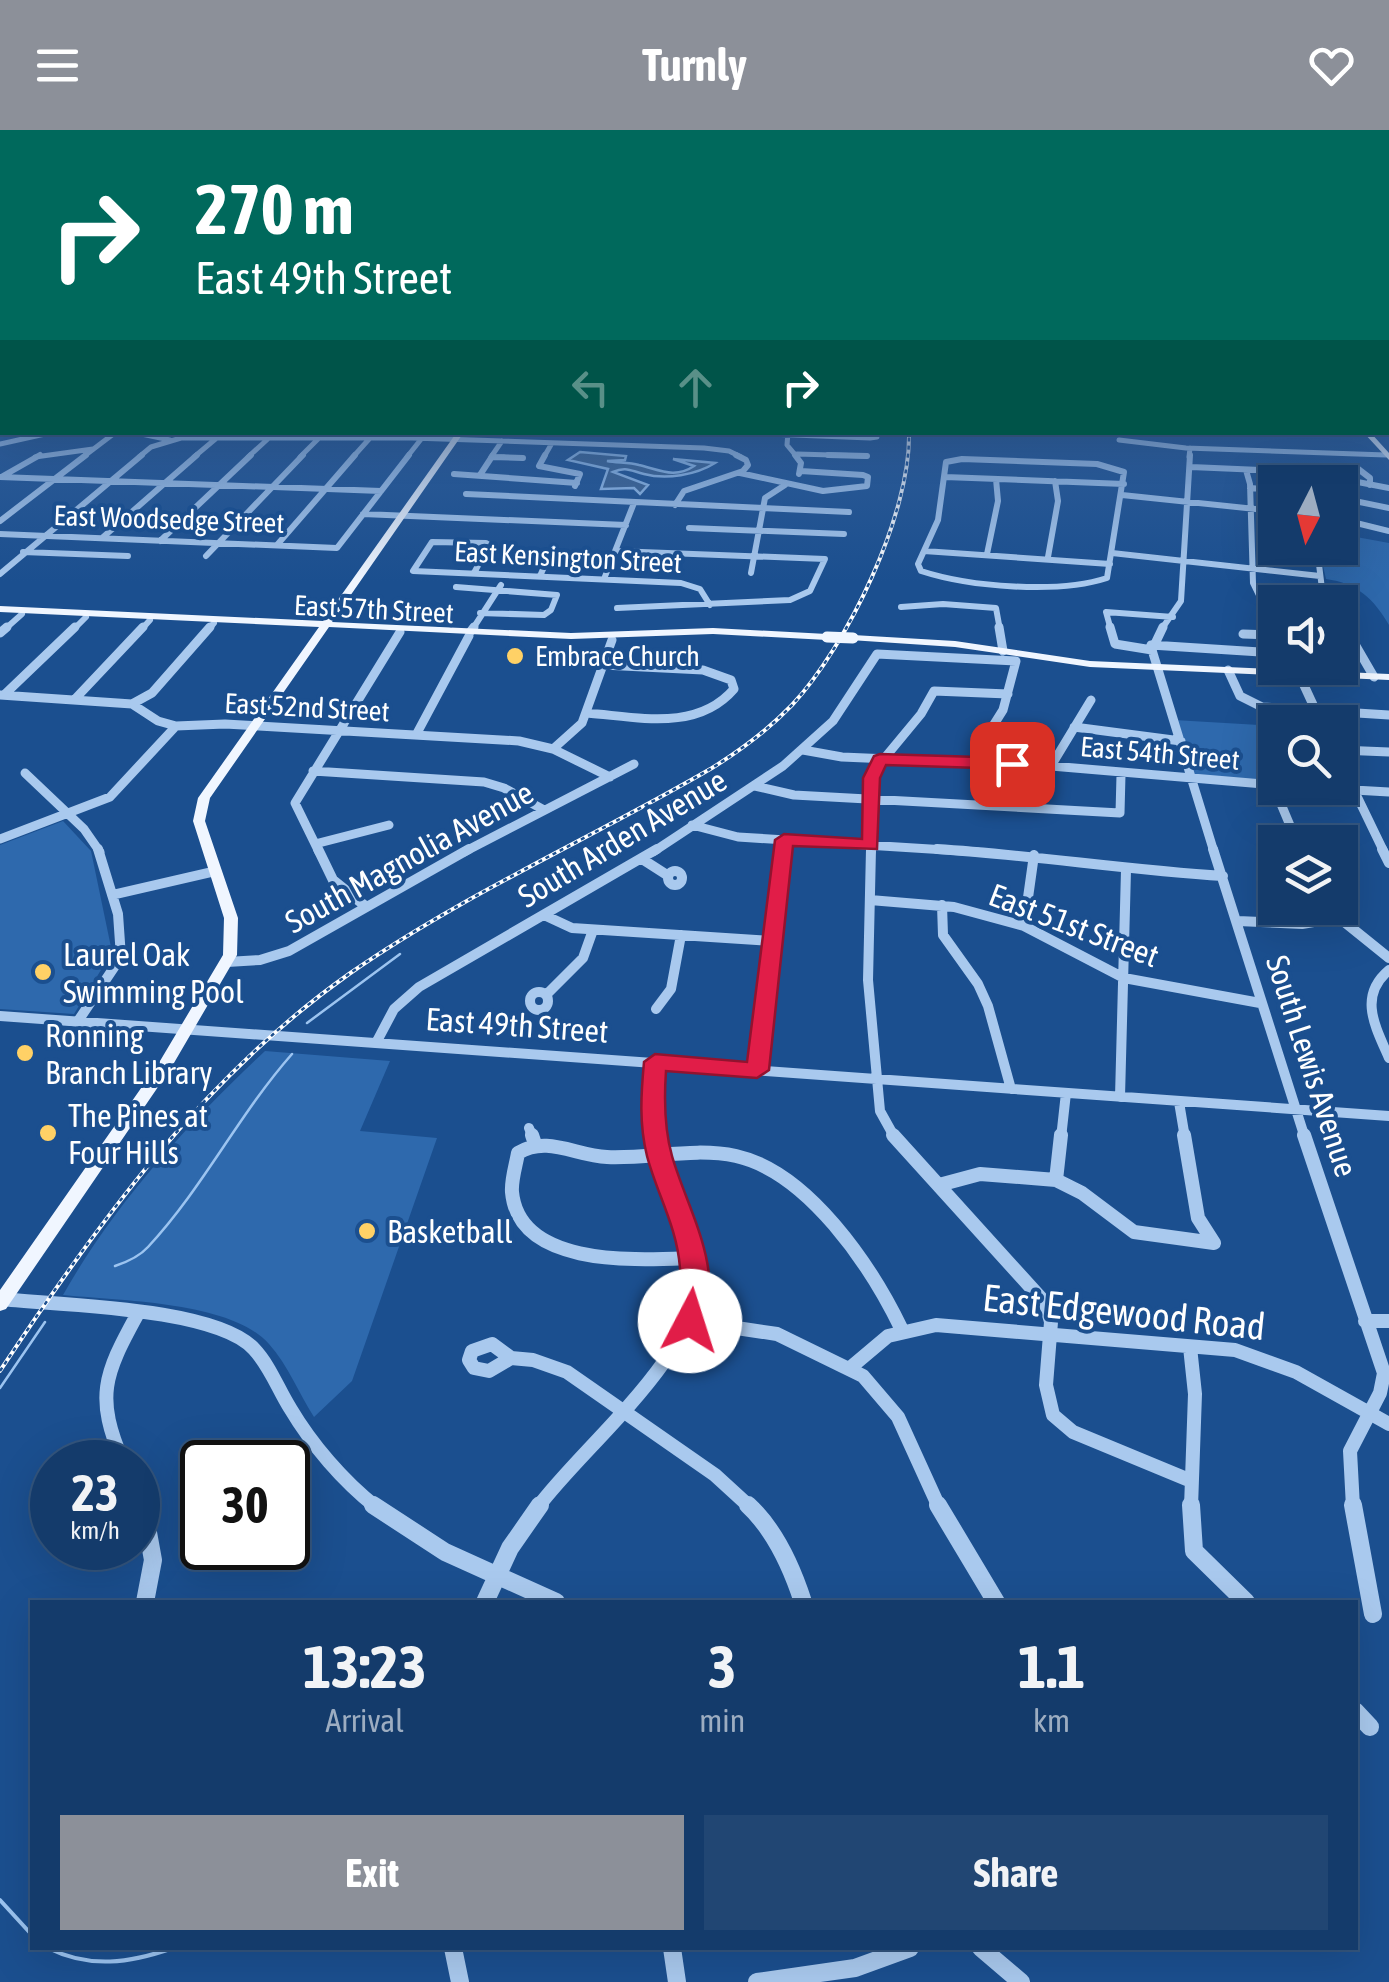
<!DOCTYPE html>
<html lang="en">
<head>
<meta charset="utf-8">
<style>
  :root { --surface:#143b6b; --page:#214673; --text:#f1f3f6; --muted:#9dadc1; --line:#33557e; --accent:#8c9099 }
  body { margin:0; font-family:"Asap Condensed",sans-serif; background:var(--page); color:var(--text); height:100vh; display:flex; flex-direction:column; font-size:38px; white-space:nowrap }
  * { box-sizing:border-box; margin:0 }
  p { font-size:32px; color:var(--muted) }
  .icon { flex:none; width:55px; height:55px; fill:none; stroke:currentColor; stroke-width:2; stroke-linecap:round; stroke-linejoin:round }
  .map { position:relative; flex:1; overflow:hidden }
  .drawer { position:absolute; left:30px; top:1470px; width:1328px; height:350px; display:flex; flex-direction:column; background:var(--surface); border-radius:0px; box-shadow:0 10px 40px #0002,0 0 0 2px var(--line) }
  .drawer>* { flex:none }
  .hud { position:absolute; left:0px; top:0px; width:1390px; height:305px; box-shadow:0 10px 40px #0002,0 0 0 2px var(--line); background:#00695c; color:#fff; overflow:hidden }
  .needle { width:65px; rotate:186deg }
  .buttons { position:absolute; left:1258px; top:335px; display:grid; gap:20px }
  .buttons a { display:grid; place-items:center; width:100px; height:100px; border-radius:0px; background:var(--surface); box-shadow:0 10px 40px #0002,0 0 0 2px var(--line); font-size:50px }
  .speed { position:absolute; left:30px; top:1310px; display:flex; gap:20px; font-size:50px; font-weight:700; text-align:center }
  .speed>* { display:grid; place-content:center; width:130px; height:130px; border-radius:50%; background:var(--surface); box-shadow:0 10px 40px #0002,0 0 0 2px var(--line); line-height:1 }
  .speed small { font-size:25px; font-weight:400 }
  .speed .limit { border:5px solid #111; border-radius:15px; background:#fff; color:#111 }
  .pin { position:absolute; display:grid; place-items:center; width:85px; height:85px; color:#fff; margin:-42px; border-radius:20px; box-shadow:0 5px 15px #0006 }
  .me { position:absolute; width:110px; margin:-55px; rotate:5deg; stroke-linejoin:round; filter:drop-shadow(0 0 8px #0008) }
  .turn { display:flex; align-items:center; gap:35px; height:210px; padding:0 30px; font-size:45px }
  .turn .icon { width:130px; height:130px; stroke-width:2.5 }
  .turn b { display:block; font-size:70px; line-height:85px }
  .lanes { display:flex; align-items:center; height:95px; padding:0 30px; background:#0003; justify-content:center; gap:50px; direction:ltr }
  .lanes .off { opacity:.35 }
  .eta { display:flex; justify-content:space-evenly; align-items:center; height:170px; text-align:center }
  .eta b { font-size:60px; font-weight:700; line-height:70px }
  .cta { display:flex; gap:20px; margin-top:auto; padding:20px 30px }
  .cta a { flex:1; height:115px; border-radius:0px; background:var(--accent); color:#fff; font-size:40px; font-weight:700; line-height:115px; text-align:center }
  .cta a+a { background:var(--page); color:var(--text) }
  header { display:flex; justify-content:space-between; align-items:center; height:130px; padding:0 30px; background:var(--accent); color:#fff; font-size:45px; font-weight:700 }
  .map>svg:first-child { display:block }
</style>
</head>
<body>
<header><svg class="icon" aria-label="menu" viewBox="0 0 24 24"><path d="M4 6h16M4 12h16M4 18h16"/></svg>Turnly<svg class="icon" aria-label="heart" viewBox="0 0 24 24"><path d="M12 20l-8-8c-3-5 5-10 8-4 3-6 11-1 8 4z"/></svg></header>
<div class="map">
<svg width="1389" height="1852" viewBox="0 0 1389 1852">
  <rect width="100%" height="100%" fill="#1b4f8f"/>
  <!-- green -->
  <path fill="#2e69ad" d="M1340 404 1389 413V495C1374 469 1357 453 1326 449L1319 418H1340Z
    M1174 590 1275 596V655L1193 650Z
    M63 691 91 721 112 822 74 884 0 879V715Z
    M265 921 390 931 360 1001 437 1008 352 1251 314 1287C299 1264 288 1235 269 1214 231 1171 120 1171 63 1165 115 1073 188 993 265 921Z"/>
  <!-- water -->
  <path fill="#3c6290" stroke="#9cc4f0" stroke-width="2.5" d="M580 322 626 326 625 330 607 331C617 333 629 332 639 335 660 340 675 349 694 336L673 329 715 333C696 345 666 350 644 344 631 341 626 336 613 342L648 355 640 364 634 358 601 359 608 339 568 330Z"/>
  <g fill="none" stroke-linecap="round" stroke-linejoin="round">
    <!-- stream-far1 -->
    <path stroke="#9cc4f0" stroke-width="2.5" d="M307 893 400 824
      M115 1136C127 1132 139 1127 148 1117 203 1058 239 984 292 924
      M0 1258 45 1192"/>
    <!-- stream -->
    <path stroke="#9cc4f0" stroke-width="4" d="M0 1770 32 1805
      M48 1818C90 1839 130 1833 173 1818"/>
    <!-- minor-far5 -->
    <path stroke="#a9c9ee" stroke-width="5" d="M132 302 170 310
      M714 302 870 308 877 307V302
      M788 302 787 315 797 327
      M1119 310 1186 318 1386 325
      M0 314 54 302
      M797 324 867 326
      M35 327 93 319
      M83 327 116 302
      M139 327 151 317 181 308H412L704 318 729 321 741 327
      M194 327 219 306
      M248 327 270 307
      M300 327 319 308
      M353 327 370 308
      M407 327 422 308
      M491 327 502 311
      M492 327H504
      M544 327 552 313
      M1189 327 1190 318"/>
    <!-- minor-far4 -->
    <path stroke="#a9c9ee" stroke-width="6" d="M545 325 539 336 580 344 575 356
      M795 325 801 333 799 344
      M828 325 867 326
      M492 327 523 328
      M962 329 1097 334 1124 342 1107 448C1058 464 970 457 921 441L918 434 938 390 946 332Z
      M1191 337 1306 342 1389 358
      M1357 338 1370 348V355
      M1246 340 1250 354 1253 453 1275 498
      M740 343 823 361 867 356 868 347 863 345 801 341
      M454 344 577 353
      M480 345 493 325
      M3 346 40 325
      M0 347 381 361
      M945 347 1124 354
      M1250 358 1275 360
      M466 364 849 382
      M1122 365 1275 381
      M1340 368 1389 378
      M675 375 684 361 743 341 748 335 746 330 736 325
      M363 384 626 395
      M1340 389 1389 401
      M0 391 86 325
      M689 398 844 404
      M0 404 337 418 409 325
      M102 408 197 325
      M160 411 251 325
      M277 415 355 325
      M1317 418 1322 459 1330 472
      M616 421 825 429 810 461 790 470 617 478
      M924 421 1110 434
      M23 422 128 426
      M1112 423 1320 446
      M987 424 998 371 996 349
      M206 426 303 325
      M1048 427 1058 371 1055 351
      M474 443 489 415 486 413 432 412 413 441 681 453 700 459 710 475
      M751 443 765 368 785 355
      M0 444 142 325
      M540 446 553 417
      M604 449 634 373
      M456 457 557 465 551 480 544 485 480 483
      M901 477 943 474 996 478 1000 500
      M1340 489 1346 500
      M4 500 22 484
      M73 500 86 487
      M141 500 150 490
      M208 500 214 493
      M472 500 501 455
      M1111 500 1106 482 1173 487
      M1161 500 1181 471 1190 325"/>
    <!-- minor-far3 -->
    <path stroke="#a9c9ee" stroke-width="9" d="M999 497 1003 521
      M1110 497 1115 514 1152 520
      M1163 497 1152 520 1214 722
      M1345 497 1374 547
      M471 501 474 497
      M0 503 7 497
      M1243 504 1275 505
      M1151 515 1275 523
      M1296 538 1321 592
      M1228 540 1240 566 1262 577 1389 585
      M0 565 132 574 158 591 176 596 225 594 519 611 553 619 610 647
      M4 565 75 497
      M75 569 143 497
      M132 574 152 563 210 497
      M587 583C638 587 697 602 734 559L731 550 703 540 603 535
      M1074 597 1181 611
      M416 605 469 506
      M553 619 582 593 612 510
      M803 620 842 627 1051 636 1275 655
      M1340 620 1389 622
      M1340 631 1384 722
      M1051 636 1091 570
      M313 641 484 652 504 658 544 680
      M25 643 84 699 100 722
      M1273 655 1297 712
      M755 656 794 665 1120 683 1121 645
      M1319 658 1389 662
      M692 695 738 707 978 722
      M0 709 110 667 176 596
      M315 714 389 695
      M319 722 295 673 400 502
      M464 722 634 634
      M653 722 783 636 833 591 877 524 1016 531 1003 580 981 615 976 633
      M783 722 784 710
      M871 722 873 642 921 584 934 561 1008 564"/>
    <!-- minor-far2 -->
    <path stroke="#a9c9ee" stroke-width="10" d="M318 719 333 750 364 775
      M871 719 868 850 880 981 895 1008
      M937 719C1033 725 1127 740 1223 746
      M1213 719 1305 1008
      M1382 719 1389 733
      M642 729 667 745
      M668 748a7 7 0 1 1 14 0a7 7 0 1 1-14 0Z
      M112 765 216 741
      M870 770 954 777 1024 796 1124 848 1260 873
      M942 775 943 805 978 854 988 876 1011 959
      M1327 778 1389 828
      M544 785 572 798 771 811
      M1238 791 1302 794 1337 788
      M1024 796 1034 725
      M227 832 260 830 289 821 469 719
      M1389 840C1358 866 1375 896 1389 928
      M530 871a9 9 0 1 1 18 0a9 9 0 1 1-18 0Z
      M546 865 583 828 593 800
      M656 879 671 859 681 805
      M0 886 1389 986
      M78 891 121 827 118 784 98 719
      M376 913 394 879 419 857 657 719
      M655 932 656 1008
      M757 940 783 719
      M1120 967 1126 740
      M1179 972 1185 1008
      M529 998 533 1008
      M1061 1008 1066 963"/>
    <!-- minor-far1 -->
    <path stroke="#a9c9ee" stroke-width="14" d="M532 1005 535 1014
      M893 1005 1046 1174 1051 1192 1046 1255 1053 1285 1073 1302 1189 1350
      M1304 1005 1384 1243 1380 1263 1350 1321 1353 1377
      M1056 1050 1061 1005
      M939 1055 980 1044 1056 1050 1082 1063 1134 1102 1214 1113 1198 1088 1184 1005
      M692 1128C638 1130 519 1138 512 1062 511 1050 516 1035 518 1023 547 1005 576 1026 607 1027 649 1029 694 1017 736 1026 808 1042 871 1136 901 1198
      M0 1169C58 1175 216 1177 254 1219 270 1236 278 1259 290 1278 312 1315 343 1351 376 1377
      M690 1191 777 1204 863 1246 898 1287 939 1377
      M1365 1191H1389
      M492 1214 511 1228 489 1241 474 1238 469 1230 472 1221Z
      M1190 1217 1195 1264 1191 1377
      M511 1228 533 1230 567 1242 715 1345 750 1377
      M850 1238 888 1206 936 1195 1235 1220 1296 1242 1389 1294
      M123 1332C95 1267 104 1245 137 1185
      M138 1362 144 1377
      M538 1377C583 1316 702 1222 696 1147 692 1097 664 1054 656 1005"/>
    <!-- minor -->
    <path stroke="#a9c9ee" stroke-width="18" d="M143 1375 153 1430 145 1472
      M373 1375 445 1422 556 1472
      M748 1375C774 1399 792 1438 803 1472
      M938 1375 996 1472
      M1191 1375 1194 1421 1246 1472
      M1353 1375 1373 1484
      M485 1472 510 1418 540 1375
      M1355 1581 1370 1597
      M453 1818 460 1852
      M672 1818 677 1852
      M981 1818 1021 1852
      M757 1852 855 1838 910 1818"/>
    <!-- major -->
    <path fill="#f0f6ff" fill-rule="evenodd" d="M1388 263H1389V267H1388Z
      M457 302H464L332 492 571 503 713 498 827 504 832 507 827 510 713 504 571 509 329 497 210 668 205 691 238 788 237 825 171 938 6 1179 0 1181V1160L160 931 223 825 224 788 193 691 198 668 319 497 0 482V476L323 491Z
      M1363 302H1370L1389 323V330Z
      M853 505 955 511 1090 531 1389 544V550L1090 537 955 517 850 510 848 508Z"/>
    <defs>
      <path id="rail" d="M0 1241C97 1094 203 947 349 844 464 764 592 708 712 638 741 620 768 600 792 575 847 516 911 384 909 302"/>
    </defs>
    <!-- rail casing -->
    <use href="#rail" stroke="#fff" stroke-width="4"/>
    <!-- rail -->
    <use href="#rail" stroke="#1b4f8f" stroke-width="2.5" stroke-dasharray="4" stroke-linecap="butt"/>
    <!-- major-bridge -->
    <path stroke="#f0f6ff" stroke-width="11" d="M827 507 853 508"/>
  </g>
  <!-- sky -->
  <linearGradient id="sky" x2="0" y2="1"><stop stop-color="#0f2b4f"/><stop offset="0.43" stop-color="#39639b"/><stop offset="1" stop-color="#39639b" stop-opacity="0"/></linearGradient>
  <rect width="1389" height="452" fill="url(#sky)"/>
  <!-- route -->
  <path fill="#e11d48" stroke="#92132f" stroke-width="2.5" d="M880 624 1012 628 1020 634 1012 639 886 635 880 648 877 719 793 716 769 940 757 948 666 941C664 970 664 998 672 1026 687 1079 728 1143 700 1199L690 1203 680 1199C671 1181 682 1158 680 1138 677 1097 657 1064 647 1026 639 994 641 964 644 932L655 924 747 932 775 710 784 704 862 709 863 648 874 626Z"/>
  <!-- markers -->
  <g fill="#ffd166" stroke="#1b4f8f" stroke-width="4">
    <circle cx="515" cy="526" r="10"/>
    <circle cx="43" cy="842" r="10"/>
    <circle cx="25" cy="923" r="10"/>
    <circle cx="48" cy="1003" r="10"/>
    <circle cx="367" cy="1101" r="10"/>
  </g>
  <g text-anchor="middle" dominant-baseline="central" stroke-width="8" stroke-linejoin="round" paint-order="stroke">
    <!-- far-street labels -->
    <g font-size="28" fill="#fff" stroke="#1b4f8f">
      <text transform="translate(169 389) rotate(2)">East Woodsedge Street</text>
      <text transform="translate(568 427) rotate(3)">East Kensington Street</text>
      <text transform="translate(374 479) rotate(3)">East 57th Street</text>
      <text transform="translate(307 577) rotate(3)">East 52nd Street</text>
      <text transform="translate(1160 623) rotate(5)">East 54th Street</text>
    </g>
    <!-- far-poi labels -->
    <g font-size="28" fill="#fff" stroke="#1b4f8f" text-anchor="start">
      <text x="535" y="526">Embrace Church</text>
    </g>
    <!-- street labels -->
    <g font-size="32" fill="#fff" stroke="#1b4f8f">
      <text transform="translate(622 708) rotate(-31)">South Arden Avenue</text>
      <text transform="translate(409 727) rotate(-29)">South Magnolia Avenue</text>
      <text transform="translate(1074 795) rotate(21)">East 51st Street</text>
      <text transform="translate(517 895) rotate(4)">East 49th Street</text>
      <text transform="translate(1312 936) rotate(72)">South Lewis Avenue</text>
    </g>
    <!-- poi labels -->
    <g font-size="32" fill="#fff" stroke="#1b4f8f" text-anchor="start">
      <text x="63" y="824">Laurel Oak<tspan x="63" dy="37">Swimming Pool</tspan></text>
      <text x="45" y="905">Ronning<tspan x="45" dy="37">Branch Library</tspan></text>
      <text x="68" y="985">The Pines at<tspan x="68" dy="37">Four Hills</tspan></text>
      <text x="387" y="1101">Basketball</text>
    </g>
    <!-- near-street labels -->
    <g font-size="38" fill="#fff" stroke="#1b4f8f">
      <text transform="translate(1124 1182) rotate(6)">East Edgewood Road</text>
    </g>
  </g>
</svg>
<div class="buttons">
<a><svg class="needle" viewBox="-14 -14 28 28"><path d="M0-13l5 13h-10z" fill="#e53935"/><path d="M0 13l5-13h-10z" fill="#9dadc1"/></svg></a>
<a><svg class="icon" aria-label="sound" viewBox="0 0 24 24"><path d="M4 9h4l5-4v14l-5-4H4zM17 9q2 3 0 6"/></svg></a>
<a><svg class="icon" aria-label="search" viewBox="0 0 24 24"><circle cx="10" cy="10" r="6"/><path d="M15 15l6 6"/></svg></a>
<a><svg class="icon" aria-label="layers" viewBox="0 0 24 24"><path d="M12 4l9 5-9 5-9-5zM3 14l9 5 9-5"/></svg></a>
</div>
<div class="speed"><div>23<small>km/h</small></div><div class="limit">30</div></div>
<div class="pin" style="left:1012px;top:634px;background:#d93025"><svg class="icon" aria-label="arrive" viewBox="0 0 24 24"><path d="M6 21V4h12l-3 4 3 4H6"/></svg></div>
<svg class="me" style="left:690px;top:1191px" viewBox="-20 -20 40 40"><circle r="19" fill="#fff"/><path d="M0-13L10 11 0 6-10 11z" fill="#e11d48"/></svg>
<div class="hud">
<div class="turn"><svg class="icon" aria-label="right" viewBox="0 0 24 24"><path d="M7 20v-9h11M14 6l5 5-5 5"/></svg><div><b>270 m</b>East 49th Street</div></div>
<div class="lanes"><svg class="icon off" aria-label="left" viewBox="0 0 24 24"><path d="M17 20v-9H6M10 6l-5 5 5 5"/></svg><svg class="icon off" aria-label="ahead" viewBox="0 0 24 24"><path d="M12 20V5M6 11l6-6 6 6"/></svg><svg class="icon" aria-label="right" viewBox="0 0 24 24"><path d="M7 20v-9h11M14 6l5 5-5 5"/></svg></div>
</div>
<section class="drawer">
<div class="eta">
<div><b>13:23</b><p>Arrival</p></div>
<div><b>3</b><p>min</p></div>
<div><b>1.1</b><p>km</p></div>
</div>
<div class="cta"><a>Exit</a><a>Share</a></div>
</section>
</div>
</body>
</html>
